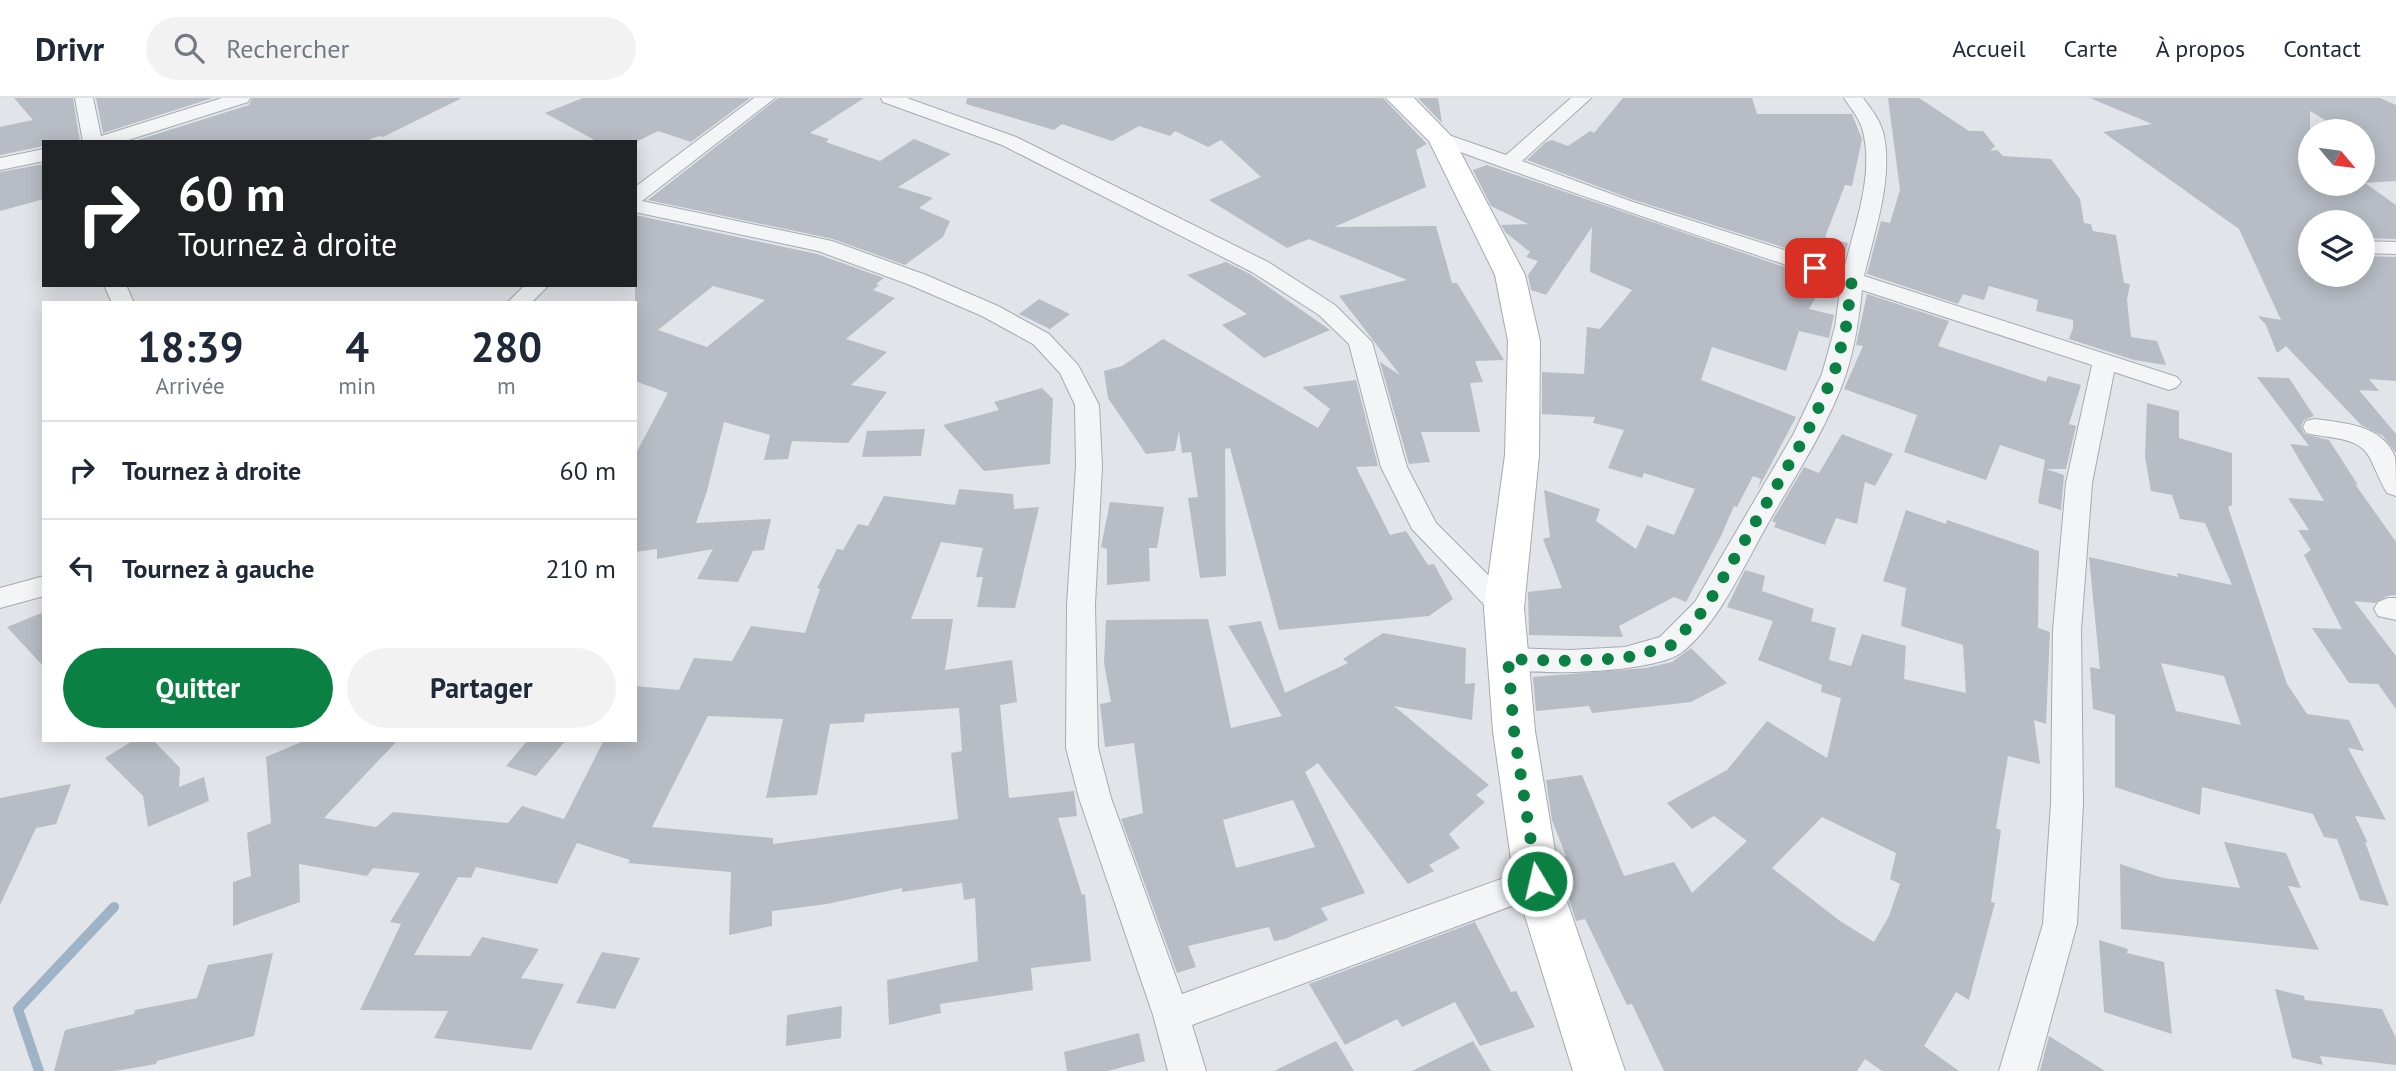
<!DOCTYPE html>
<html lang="fr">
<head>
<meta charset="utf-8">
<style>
  :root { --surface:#fff; --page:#f2f2f3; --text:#1f2937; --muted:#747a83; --line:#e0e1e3; --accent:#0b8043 }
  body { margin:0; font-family:"PT Sans",sans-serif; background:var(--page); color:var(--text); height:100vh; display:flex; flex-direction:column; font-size:26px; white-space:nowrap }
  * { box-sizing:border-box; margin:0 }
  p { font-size:23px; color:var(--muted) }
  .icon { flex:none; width:38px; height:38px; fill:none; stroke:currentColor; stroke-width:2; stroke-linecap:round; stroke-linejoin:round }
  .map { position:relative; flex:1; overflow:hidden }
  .panel { position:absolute; left:42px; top:203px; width:595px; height:441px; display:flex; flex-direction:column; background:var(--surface); border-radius:0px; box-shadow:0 4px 18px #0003 }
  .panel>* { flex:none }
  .guide { position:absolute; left:42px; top:42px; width:595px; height:147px; border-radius:0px; box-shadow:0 4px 18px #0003; background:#202124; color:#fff; overflow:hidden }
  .needle { width:46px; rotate:119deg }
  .tools { position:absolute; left:2298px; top:21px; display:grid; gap:14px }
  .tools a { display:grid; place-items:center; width:77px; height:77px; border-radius:50%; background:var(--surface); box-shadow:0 4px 18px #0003; font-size:35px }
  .pin { position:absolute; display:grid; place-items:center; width:60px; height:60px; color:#fff; margin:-30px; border-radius:14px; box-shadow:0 4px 10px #0006 }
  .me { position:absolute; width:77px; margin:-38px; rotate:351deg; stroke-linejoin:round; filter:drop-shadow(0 0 5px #0008) }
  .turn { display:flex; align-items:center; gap:24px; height:147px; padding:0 21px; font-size:32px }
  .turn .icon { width:91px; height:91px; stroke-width:2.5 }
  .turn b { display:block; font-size:49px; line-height:60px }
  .eta { display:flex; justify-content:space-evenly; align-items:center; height:119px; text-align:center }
  .eta b { font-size:42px; font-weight:700; line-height:49px }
  .action { display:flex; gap:14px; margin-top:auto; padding:14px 21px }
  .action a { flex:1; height:80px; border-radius:42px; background:var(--accent); color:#fff; font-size:28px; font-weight:700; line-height:80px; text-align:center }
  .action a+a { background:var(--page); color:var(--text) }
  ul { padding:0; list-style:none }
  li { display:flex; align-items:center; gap:21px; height:98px; padding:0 21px; border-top:2px solid var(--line) }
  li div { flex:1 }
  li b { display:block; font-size:26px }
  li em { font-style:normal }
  header { display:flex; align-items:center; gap:42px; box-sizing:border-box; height:98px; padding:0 35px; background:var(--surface); border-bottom:2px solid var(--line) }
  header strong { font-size:33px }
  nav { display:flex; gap:38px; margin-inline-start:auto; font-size:24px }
  .search { width:490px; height:63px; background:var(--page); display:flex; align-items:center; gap:18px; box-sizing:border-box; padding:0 24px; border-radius:38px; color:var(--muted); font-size:26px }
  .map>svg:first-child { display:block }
</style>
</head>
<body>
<header>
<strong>Drivr</strong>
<div class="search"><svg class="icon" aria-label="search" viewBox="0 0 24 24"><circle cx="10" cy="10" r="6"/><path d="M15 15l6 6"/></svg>Rechercher</div>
<nav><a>Accueil</a><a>Carte</a><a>À propos</a><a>Contact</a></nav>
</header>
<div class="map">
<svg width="2396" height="973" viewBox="0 0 2396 973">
  <rect width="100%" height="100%" fill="#e1e4e8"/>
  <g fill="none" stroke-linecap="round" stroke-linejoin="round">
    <!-- stream -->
    <path stroke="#9eb3c6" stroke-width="10" d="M39 973 18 911 114 809"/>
  </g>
  <!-- building -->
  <path fill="#b8bdc5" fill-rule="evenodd" d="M14 0H73L80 44H44V48L0 57V29L33 22Z
    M96 0H213L103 35Z
    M252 0H462L383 39 379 38 363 44H131L249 7Z
    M583 0H750L691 44 658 33 636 44H598L545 15Z
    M778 0H864L810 35 829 41 826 44 880 63 914 41 951 56 898 89 933 100 919 110 950 123 943 139 905 167 833 141 648 102Z
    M967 0H1383L1427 46 1416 52 1426 89 1334 129 1436 128 1452 185H1457L1504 262 1475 263 1483 284 1470 285 1480 334H1421L1430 364 1409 366 1380 264 1400 277 1339 198 1407 182 1309 141 1287 150 1209 102 1261 79 1221 42 1208 49 1175 33 1170 38 1139 28 1112 43 1062 26 1054 32 966 6Z
    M1418 0H1438L1442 25Z
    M1623 0H1752L1757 16H1852L1862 41 1852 88 1845 87 1825 139 1848 145 1842 168 1634 102 1527 62 1546 44 1552 42 1568 48 1590 33 1594 35Z
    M1888 0H1919L1969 33H1983L1995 48 1990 53 1997 52 2003 58 2051 61 2080 101 2084 125 2091 126 2093 133 2116 137 2124 185 2130 186 2127 202 2131 239 2157 243 2166 267 2134 262 2069 241 2073 230V222L2036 213 2038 202 1989 188 1984 202 1963 196 1958 206 1867 176 1881 123 1890 125 1900 92Z
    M2090 0H2380L2396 7V83L2362 85V33H2343L2310 13V86L2365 85 2396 107V141L2362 140V123L2310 124V177H2362V158L2396 159V283L2369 281 2379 293 2359 292 2396 336V355L2383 338 2361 327 2286 248 2277 255 2266 227 2258 218 2281 222 2239 131 2103 34 2152 26Z
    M44 66V101L0 113V74Z
    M1487 67 1825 183 1809 211 1834 217 1829 240 1799 233 1786 273 1712 249 1701 282 1796 319 1758 391 1761 381 1753 378 1737 409 1734 408 1721 438 1686 504 1674 499 1619 528 1623 539 1529 537 1528 494 1562 490 1543 441 1550 439 1544 392 1600 411 1596 423 1636 451 1647 427 1674 437 1695 391 1644 375 1642 380 1608 370 1624 332 1593 325 1595 319 1542 316V274L1584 276 1587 229 1600 231 1632 192 1590 174 1592 129 1546 197 1531 192 1528 177 1538 163 1526 159 1530 154 1506 135 1501 127 1528 126 1491 108 1473 72Z
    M635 117 817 156 884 180 876 186 879 187 873 192 895 200 846 241 887 254 851 287 887 294 848 345 792 343 788 361 764 362 770 337 724 324 707 393 696 425 771 421 764 452 753 453 738 484 697 481 713 451 657 461V451L635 454V357L668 295 635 283ZM713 188 765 202 707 249 658 232Z
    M1226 164 1250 176 1330 232 1264 260 1222 227 1247 216 1187 177Z
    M1867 196 1949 223 1938 248 2046 284 2048 278 2081 287 2069 326 2076 328 2066 371H2046L2064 377 2061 412 2038 405 2045 362 2000 347 1986 382 1904 354 1917 317 1844 291 1863 248 1856 247Z
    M1039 201 1070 216 1050 231 1019 216Z
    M1163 241 1318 330 1330 311 1302 289 1356 282 1378 368 1356 369 1390 437 1406 433 1428 467 1434 466 1453 501 1429 518 1279 532 1230 350 1225 351 1226 478 1200 480 1188 400 1198 399 1191 354 1182 355 1179 333 1175 353 1146 356 1108 300 1104 273 1122 268Z
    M2257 279 2289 280 2314 318 2304 322 2301 328 2304 336 2329 342 2358 387 2355 386 2396 444V497L2387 498 2375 505 2354 503 2396 558V611L2378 586 2349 585 2312 530 2342 531 2304 457 2311 452 2298 432H2309L2288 400 2324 403 2290 346 2309 348Z
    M1042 290 1053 301 1050 366 984 373 943 327 999 312 994 304Z
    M2147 305 2179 313V340L2232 355V407L2228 409 2287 586 2307 616 2349 622 2364 653 2348 650 2386 722 2355 718 2368 745 2365 744 2389 808 2360 802 2337 741 2324 739 2313 716 2202 689 2200 717 2115 689V617L2093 611 2090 569 2100 571 2089 459 2178 479 2177 475 2232 487 2205 425 2180 421 2172 397 2151 393 2145 359ZM2161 565 2224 578 2241 627 2176 613Z
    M925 331 921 358 862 359 867 333Z
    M1842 336 1893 356 1875 388 1865 384 1857 426 1836 420 1825 447 1774 429 1776 425 1772 423 1804 369 1819 375Z
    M959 391 1013 396 1014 411 1039 409 1015 510 977 509 983 479H976L983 450 941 444 911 521H953L945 572 1012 562 1017 604 1000 607 1009 700 1074 693 1077 718 1058 720 1082 797 1085 796 1091 863 1031 870 1033 892 940 906 941 915 889 927 887 882 978 863 975 800 964 802 962 785 902 794V790L827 806 772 813V828L729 837 731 774 628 765 630 762 577 745 557 786 476 769 471 780 458 779 414 857 470 858 482 839 539 851 521 880 564 886 531 952 434 940 448 913 360 912 401 826 390 824 420 775 373 770 367 778 299 766 300 804 233 828V784L251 778 247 735 271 725 266 659 306 642H398L324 720 376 729 393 714 508 725 522 708 564 721 604 642H635V588L679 592 694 560 732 563 751 528 805 535 820 491 817 490 837 451 843 452 858 426 868 428 884 398 955 407ZM959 610 962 653 951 655 958 721 773 746V740L652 729 708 618 783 621 766 700 817 697 830 626 864 624 865 616Z
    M1110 404 1164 409 1157 450H1149L1150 483 1107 487V451L1101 449Z
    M1906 412 1946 426 1947 422 2039 453 2038 530 2050 534 2046 626 2034 622 2040 666 2008 658 1996 730 2001 732 1991 804 1995 805 1969 902 1956 894 1924 948 1959 973H1882L1865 961 1857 973H1664L1632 906 1627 907 1585 821 1576 823 1563 782 1560 766 1568 772 1562 759 1566 758 1552 722 1546 682 1582 677 1624 778 1674 764 1692 795 1747 743 1714 718 1692 731 1667 705 1727 672 1767 623 1827 660 1841 600 1821 594 1822 587 1758 562 1773 523 1727 509 1745 472 1765 478 1762 493 1814 511 1811 523 1836 530 1829 562 1851 568 1862 536 1906 548 1904 581 1966 595 1963 547 1901 528 1906 490 1883 483ZM1822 719 1896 755 1890 781 1900 786 1889 818 1874 844 1840 823 1772 770Z
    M44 514V569L7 529Z
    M1208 521 1231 630 1282 618 1228 528 1261 523 1285 595 1348 565 1343 561 1383 535 1466 550 1465 586 1475 585 1472 622 1394 608 1489 687 1476 697 1485 704 1449 736 1460 750 1429 767 1434 773 1408 786 1318 665 1305 674 1365 795 1321 810 1328 822 1285 841 1274 843 1269 829 1188 848 1196 869 1177 875 1121 721 1143 715 1134 645 1105 649 1100 606 1111 604 1104 565 1106 522ZM1293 702 1315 749 1236 770 1223 722Z
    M1691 550 1727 585 1691 604 1592 615 1589 608 1536 613 1533 579 1646 570 1672 564Z
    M134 642H153L180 670 179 689 204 679 209 703 148 729 143 698 105 660Z
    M528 642H566L536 678 506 668Z
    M71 686 56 726 36 730 0 807V700Z
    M2224 744 2286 755 2301 790 2288 788 2319 852 2121 831 2120 766 2163 780 2240 790Z
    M1475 824 1511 894 1516 893 1535 929 1480 948 1455 904 1402 929 1397 921 1345 947 1309 886Z
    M2099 842 2128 851 2127 855 2164 864 2172 936 2104 914Z
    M602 854 640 860 615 911 576 905Z
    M273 855 254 938 157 963 156 966 115 973H54L65 932 134 916 135 912 197 900 208 867Z
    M2275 891 2304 898 2305 902 2382 911 2396 940V967L2320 958 2323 967 2292 960Z
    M842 908 841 940 786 948 787 917Z
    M1139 935 1145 963 1108 973H1067L1064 954Z
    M2049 938 2105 973H2040Z
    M1336 943 1354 973H1274Z
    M1473 943 1491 973H1412Z"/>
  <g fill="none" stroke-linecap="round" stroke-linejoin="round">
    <defs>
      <path id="street" d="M75 0H93L101 38 222 0H250L248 4 122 44H83Z
        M754 0H775L642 103 832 143 926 177 998 208 1049 236 1078 267 1099 307 1102 368 1095 507 1098 650 1111 700 1182 896 1537 768 1549 772 1554 783 1549 794 1192 927 1206 973H1168L1153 917 1079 700 1066 650 1067 507 1076 368 1075 307 1060 275 1033 246 982 218 910 187 818 153 635 114V89Z
        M881 0H907L1016 39 1268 164 1335 207 1372 244 1407 369 1436 425 1514 503 1518 510 1514 517 1504 521 1494 517 1412 431 1381 369 1349 246 1319 217 1252 174 1002 47 883 4Z
        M1571 0H1591L1522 63 1633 104 1844 171C1854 130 1873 81 1864 38 1862 23 1852 12 1844 0H1863C1872 12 1881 23 1884 38 1893 83 1874 135 1864 178L2177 279 2181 284 2177 289 2169 292 2114 274 2092 385 2081 532 2083 705 2077 826 2037 973H1999L2043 826 2051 705 2053 532 2066 385 2092 267 1862 192C1859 220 1855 249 1846 276 1828 329 1795 378 1767 427 1745 466 1717 528 1681 555 1654 575 1530 579 1498 569L1493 561 1498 553 1508 550 1570 552 1625 549 1660 539 1695 504 1793 337 1822 276 1835 229 1841 185C1704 140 1568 94 1433 44L1430 40 1440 34 1506 57Z
        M44 51V63L0 72V60Z
        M2362 143 2396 144V156L2362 155Z
        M104 187H126L134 205H112Z
        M525 187H549L531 205H507Z
        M2315 321C2344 325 2383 327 2395 359 2396 370 2396 387 2396 398L2387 395C2380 384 2376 372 2370 360 2358 337 2328 341 2306 335L2303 329 2306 323Z
        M44 478V498L0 510V490Z
        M2388 500H2396V522L2378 518 2374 511 2378 504Z"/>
      <path id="secondary" d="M1386 0H1414L1453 40 1525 177 1540 243 1539 357 1524 510 1535 633 1560 783 1625 973H1573L1514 783 1493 633 1484 510 1505 357 1508 243 1495 177 1429 43Z"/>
    </defs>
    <!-- street casing -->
    <use href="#street" stroke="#a6abb2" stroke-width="2"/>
    <!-- secondary casing -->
    <use href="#secondary" stroke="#a6abb2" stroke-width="2"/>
    <!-- street -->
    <use href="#street" fill="#f3f5f7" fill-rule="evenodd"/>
    <!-- secondary -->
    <use href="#secondary" fill="#fff" fill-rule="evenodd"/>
  </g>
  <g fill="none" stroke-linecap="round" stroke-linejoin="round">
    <!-- route -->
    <path stroke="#0b8043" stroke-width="12" stroke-dasharray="0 21.6" d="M1537 783 1514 633 1508 561 1570 563 1625 560 1670 548 1705 511 1806 337 1834 276 1846 229 1852 181 1815 170"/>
  </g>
</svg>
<div class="tools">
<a><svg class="needle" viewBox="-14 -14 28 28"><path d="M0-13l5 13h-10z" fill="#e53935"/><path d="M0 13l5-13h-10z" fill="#747a83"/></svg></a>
<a><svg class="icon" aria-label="layers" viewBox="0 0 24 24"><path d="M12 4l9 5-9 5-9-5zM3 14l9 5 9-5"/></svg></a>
</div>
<div class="pin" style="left:1815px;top:170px;background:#d93025"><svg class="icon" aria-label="arrive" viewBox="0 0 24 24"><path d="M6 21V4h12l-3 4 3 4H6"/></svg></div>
<svg class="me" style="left:1537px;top:783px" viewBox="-20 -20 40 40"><circle r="17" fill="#0b8043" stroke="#fff" stroke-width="3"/><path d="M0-11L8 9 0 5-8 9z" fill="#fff"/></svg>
<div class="guide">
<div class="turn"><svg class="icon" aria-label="right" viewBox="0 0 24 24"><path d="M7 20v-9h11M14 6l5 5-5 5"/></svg><div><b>60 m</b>Tournez à droite</div></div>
</div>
<section class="panel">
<div class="eta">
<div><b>18:39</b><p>Arrivée</p></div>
<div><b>4</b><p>min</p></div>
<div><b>280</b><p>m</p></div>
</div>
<ul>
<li><svg class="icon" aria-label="right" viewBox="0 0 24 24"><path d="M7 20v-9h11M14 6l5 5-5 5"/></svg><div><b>Tournez à droite</b></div><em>60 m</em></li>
<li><svg class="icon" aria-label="left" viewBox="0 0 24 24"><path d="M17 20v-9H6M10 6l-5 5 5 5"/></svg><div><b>Tournez à gauche</b></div><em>210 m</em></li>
</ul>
<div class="action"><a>Quitter</a><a>Partager</a></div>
</section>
</div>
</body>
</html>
